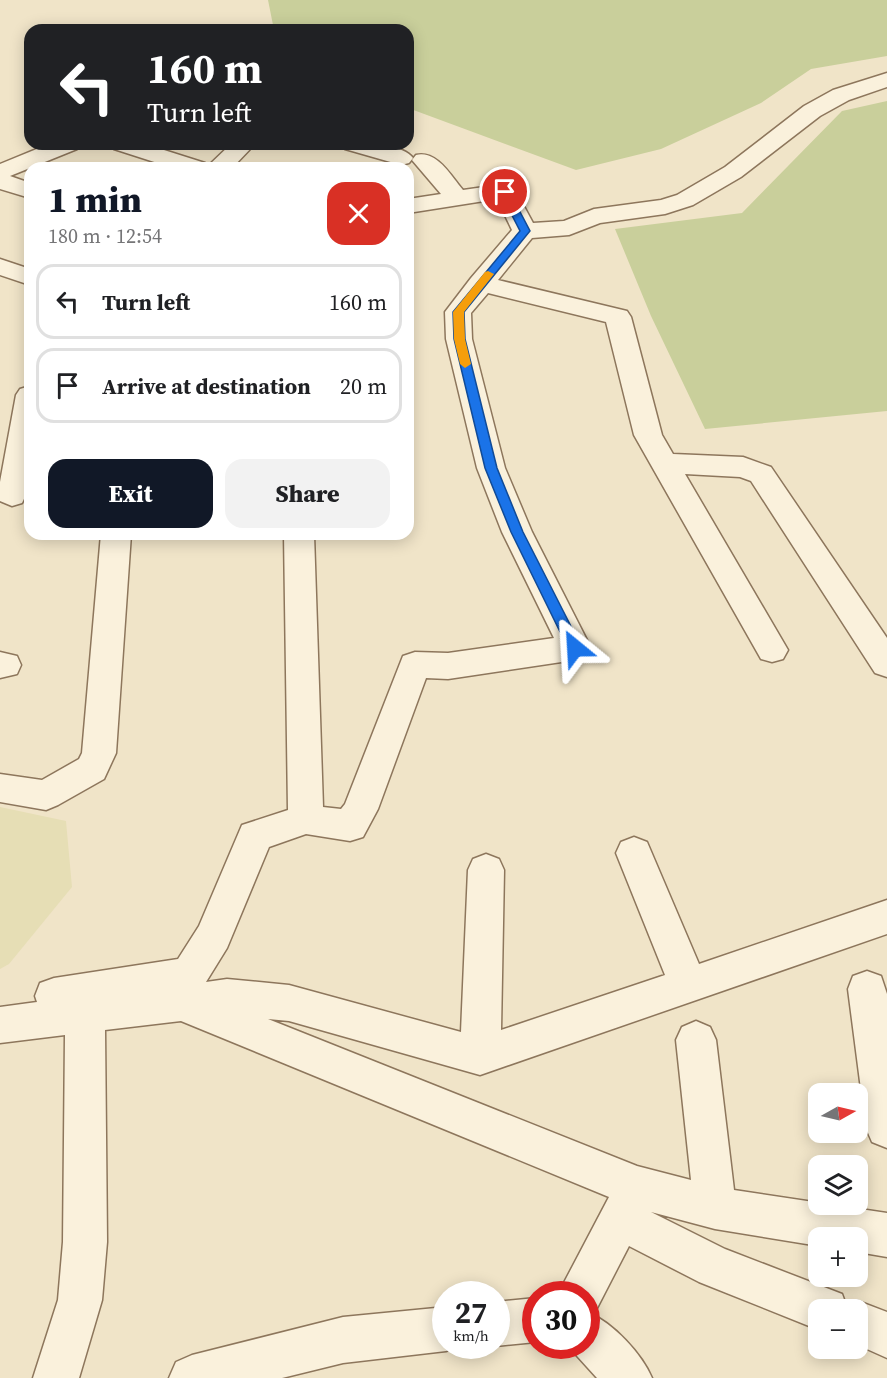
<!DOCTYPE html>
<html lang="en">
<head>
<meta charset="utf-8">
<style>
  :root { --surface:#fff; --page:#f2f2f2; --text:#202124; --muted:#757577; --line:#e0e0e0; --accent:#111827 }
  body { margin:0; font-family:"Source Serif 4",serif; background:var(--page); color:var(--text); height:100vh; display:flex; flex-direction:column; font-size:22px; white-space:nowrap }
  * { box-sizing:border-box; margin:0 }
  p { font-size:20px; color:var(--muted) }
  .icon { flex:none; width:33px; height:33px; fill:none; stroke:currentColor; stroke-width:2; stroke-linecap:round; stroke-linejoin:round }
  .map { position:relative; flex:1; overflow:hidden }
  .sheet { position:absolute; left:24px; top:162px; width:390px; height:378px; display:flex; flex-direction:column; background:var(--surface); border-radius:18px; box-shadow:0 3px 15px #0003 }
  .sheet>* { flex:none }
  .top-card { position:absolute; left:24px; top:24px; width:390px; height:126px; border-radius:18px; box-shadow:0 3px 15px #0003; background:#202124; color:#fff; overflow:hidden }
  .needle { width:39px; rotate:82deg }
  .buttons { position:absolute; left:808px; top:1083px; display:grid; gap:12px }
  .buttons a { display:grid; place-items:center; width:60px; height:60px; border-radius:12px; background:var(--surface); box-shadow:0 3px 15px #0003; font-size:30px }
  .speed { position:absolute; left:432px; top:1281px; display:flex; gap:12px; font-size:30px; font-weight:700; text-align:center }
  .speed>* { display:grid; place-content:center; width:78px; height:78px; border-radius:50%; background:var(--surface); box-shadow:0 3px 15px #0003; line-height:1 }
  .speed small { font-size:15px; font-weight:400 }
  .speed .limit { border:9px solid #d22; background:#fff; color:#111 }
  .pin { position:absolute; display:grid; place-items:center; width:51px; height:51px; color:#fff; margin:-26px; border:3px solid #fff; border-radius:50%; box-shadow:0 2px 6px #0007 }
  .me { position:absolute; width:66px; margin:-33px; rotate:333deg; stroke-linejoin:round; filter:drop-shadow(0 0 4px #0008) }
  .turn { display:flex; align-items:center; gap:21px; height:126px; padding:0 24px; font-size:27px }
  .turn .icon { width:78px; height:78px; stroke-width:2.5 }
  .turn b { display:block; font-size:42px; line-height:51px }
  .round { display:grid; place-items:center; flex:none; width:63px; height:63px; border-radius:18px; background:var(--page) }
  .overview { display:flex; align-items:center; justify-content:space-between; height:102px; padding:0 24px }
  h1 { font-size:36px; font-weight:800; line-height:45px; color:var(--accent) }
  .cta { display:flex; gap:12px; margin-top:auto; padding:12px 24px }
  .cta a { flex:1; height:69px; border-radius:18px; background:var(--accent); color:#fff; font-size:24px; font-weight:800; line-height:69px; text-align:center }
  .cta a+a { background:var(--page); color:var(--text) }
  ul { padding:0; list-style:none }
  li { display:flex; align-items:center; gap:18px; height:75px; margin:0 12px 9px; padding:0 12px; border:3px solid var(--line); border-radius:18px }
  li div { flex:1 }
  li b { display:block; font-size:22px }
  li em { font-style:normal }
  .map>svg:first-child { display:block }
</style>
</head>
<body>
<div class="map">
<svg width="887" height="1378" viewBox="0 0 887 1378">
  <rect width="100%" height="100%" fill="#f0e4c8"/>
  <!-- farmland -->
  <path fill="#e6deb5" d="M0 807 66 821 72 887 9 964 0 969Z"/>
  <!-- green -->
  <path fill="#c9cf9b" d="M268 0H887V56L811 69 761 103 661 149 576 170 408 108V30H274Z
    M887 101V411L705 429 651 316 615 229 742 213 842 111Z"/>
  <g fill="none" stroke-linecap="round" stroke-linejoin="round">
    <defs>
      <path id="minor" d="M887 73V87L849 100 820 116 741 177 693 205 665 214 600 223 569 235 532 238 498 280 627 311 631 317 662 435 673 454 743 457 771 467 887 638V677L875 673 751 481 740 477 685 474 788 650 783 659 772 662 761 659 634 435 606 322 488 293 471 313 472 339 505 468 532 532 591 648 586 657 575 660 448 679 426 678 378 809 363 837 350 841 306 834 269 847 227 948 206 982 227 979 289 985 461 1032 468 870 473 859 486 854 499 859 504 870 501 1030 665 975 616 853 621 842 634 837 647 842 699 964 887 900V934L480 1075 289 1021 268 1019 637 1166 691 1180 676 1040 682 1027 696 1021 710 1027 716 1040 734 1190 887 1213V1257L858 1252V1238H819V1246L715 1229 651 1212 725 1249 842 1294 846 1305 858 1301 887 1312V1358L858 1345V1310H819V1330L699 1282 629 1246 596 1310 589 1313C613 1323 642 1354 652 1378H597L568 1346H586V1294H558L609 1197 181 1021 105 1030 107 1242 102 1300 79 1378H33L58 1300 63 1242 65 1035 0 1043V1007L37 1002 35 996 40 983 54 978 178 959 199 926 242 825 288 810 284 534H314L323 807 341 809 345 804 403 656 415 652 448 653 554 638 502 532 477 468 446 339 445 312 471 278 512 230 497 199 408 213V199L441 194 412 160 416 155C437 150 451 176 463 190L505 184 513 186 533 223 564 221 594 209 661 200 677 195 725 167 804 106 833 90Z
        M49 144H80L77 149 10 176 30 183V198L0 189V164Z
        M111 144H145L205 163 208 166 231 144H255L232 168H173L114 149Z
        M342 144C360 144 401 142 413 158L409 163 401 165 345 149Z
        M0 259 30 269V285L0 275Z
        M30 386C30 415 36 480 22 503L12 506 0 501V482L16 395 20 389Z
        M101 534H131L116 753 104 779 58 805 46 810 0 802V774L42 780 79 759 82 753Z
        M0 652 17 656 21 665 17 674 0 678Z
        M867 971 881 976 887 994V1148L872 1142 866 1128 848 989 853 976Z
        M536 1298V1342L496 1346H494H496V1302Z
        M446 1307V1346H460L446 1351 343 1363 282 1378H169L176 1362 192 1355 343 1317Z"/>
    </defs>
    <!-- minor casing -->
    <use href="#minor" stroke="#8d765c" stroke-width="3"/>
    <!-- minor -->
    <use href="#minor" fill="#faf1dc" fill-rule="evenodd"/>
  </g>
  <!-- route -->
  <path fill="#1a73e8" stroke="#114b97" stroke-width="1.5" d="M501 189H508L530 231 464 312 465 339 497 468 523 532 582 648 575 653 568 648 511 532 485 468 454 339 453 312 520 231 500 192Z"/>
  <!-- slow -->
  <path fill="#f59e0b" d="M488 271 494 274 464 312 465 339 471 364 465 368 460 364 454 339 453 312 485 272Z"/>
</svg>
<div class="buttons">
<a><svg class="needle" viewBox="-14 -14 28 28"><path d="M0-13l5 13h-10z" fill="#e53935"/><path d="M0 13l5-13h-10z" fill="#757577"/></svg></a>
<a><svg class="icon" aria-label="layers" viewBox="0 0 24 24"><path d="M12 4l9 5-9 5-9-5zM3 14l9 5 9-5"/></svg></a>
<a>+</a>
<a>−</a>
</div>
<div class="speed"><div>27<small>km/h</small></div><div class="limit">30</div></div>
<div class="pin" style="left:505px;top:192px;background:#d93025"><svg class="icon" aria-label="arrive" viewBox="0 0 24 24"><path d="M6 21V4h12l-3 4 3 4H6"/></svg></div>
<svg class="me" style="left:575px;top:648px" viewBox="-20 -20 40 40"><path d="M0-17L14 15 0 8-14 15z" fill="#1a73e8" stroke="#fff" stroke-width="4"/></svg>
<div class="top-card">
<div class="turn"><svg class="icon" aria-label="left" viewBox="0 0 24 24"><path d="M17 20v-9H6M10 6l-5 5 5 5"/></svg><div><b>160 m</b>Turn left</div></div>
</div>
<section class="sheet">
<div class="overview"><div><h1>1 min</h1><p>180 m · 12:54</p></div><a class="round" style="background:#d93025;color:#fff"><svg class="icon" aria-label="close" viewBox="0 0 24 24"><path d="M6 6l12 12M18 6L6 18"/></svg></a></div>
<ul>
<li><svg class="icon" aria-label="left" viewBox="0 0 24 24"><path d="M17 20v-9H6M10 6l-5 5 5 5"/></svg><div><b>Turn left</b></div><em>160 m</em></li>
<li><svg class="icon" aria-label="arrive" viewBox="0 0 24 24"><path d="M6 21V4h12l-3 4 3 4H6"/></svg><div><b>Arrive at destination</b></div><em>20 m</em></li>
</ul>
<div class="cta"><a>Exit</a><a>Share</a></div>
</section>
</div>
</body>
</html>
